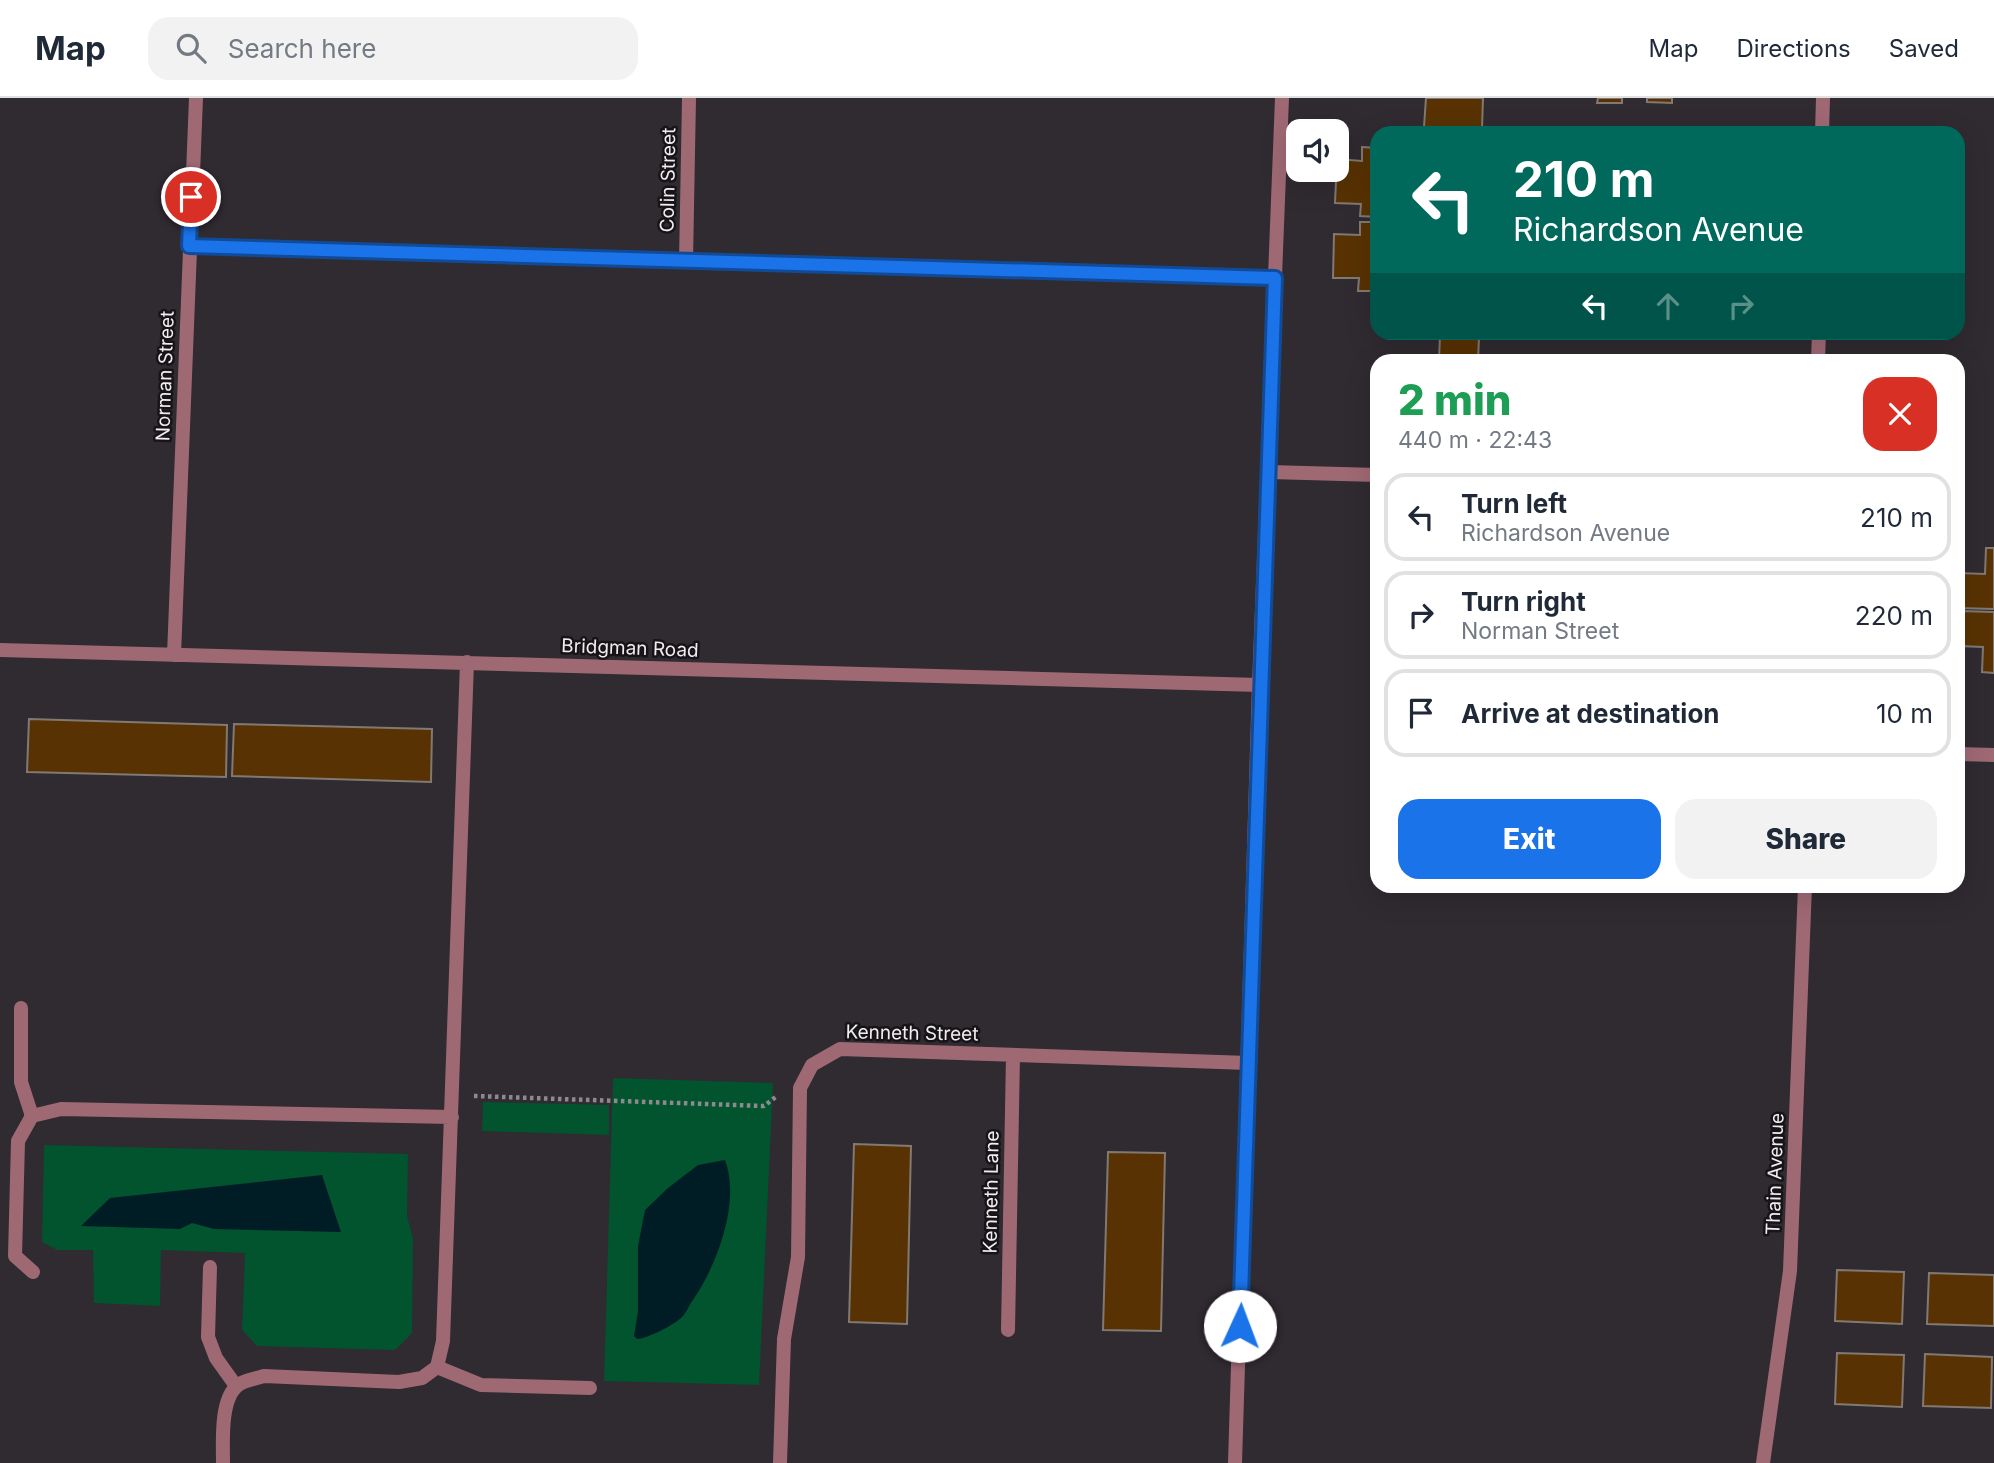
<!DOCTYPE html>
<html lang="en">
<head>
<meta charset="utf-8">
<style>
  :root { --surface:#fff; --page:#f2f2f3; --text:#1f2937; --muted:#747a83; --line:#e0e1e3; --accent:#1a73e8 }
  body { margin:0; font-family:Inter,sans-serif; background:var(--page); color:var(--text); height:100vh; display:flex; flex-direction:column; font-size:26px; white-space:nowrap }
  * { box-sizing:border-box; margin:0 }
  p { font-size:23px; color:var(--muted) }
  .icon { flex:none; width:38px; height:38px; fill:none; stroke:currentColor; stroke-width:2; stroke-linecap:round; stroke-linejoin:round }
  .map { position:relative; flex:1; overflow:hidden }
  .drawer { position:absolute; left:1370px; top:256px; width:595px; height:539px; display:flex; flex-direction:column; background:var(--surface); border-radius:21px; box-shadow:0 7px 28px #0002 }
  .drawer>* { flex:none }
  .top-card { position:absolute; left:1370px; top:28px; width:595px; height:214px; border-radius:21px; box-shadow:0 7px 28px #0002; background:#00695c; color:#fff; overflow:hidden }
  .tools { position:absolute; left:1286px; top:21px; display:grid; gap:14px }
  .tools a { display:grid; place-items:center; width:63px; height:63px; border-radius:14px; background:var(--surface); box-shadow:0 7px 28px #0002; font-size:35px }
  .pin { position:absolute; display:grid; place-items:center; width:60px; height:60px; color:#fff; margin:-30px; border:4px solid #fff; border-radius:50%; box-shadow:0 2px 7px #0007 }
  .me { position:absolute; width:77px; margin:-38px; rotate:2deg; stroke-linejoin:round; filter:drop-shadow(0 0 5px #0008) }
  .turn { display:flex; align-items:center; gap:24px; height:147px; padding:0 28px; font-size:32px }
  .turn .icon { width:91px; height:91px; stroke-width:2.5 }
  .turn b { display:block; font-size:49px; line-height:60px }
  .lanes { display:flex; align-items:center; height:66px; padding:0 28px; background:#0003; justify-content:center; gap:35px; direction:ltr }
  .lanes .off { opacity:.35 }
  .round { display:grid; place-items:center; flex:none; width:74px; height:74px; border-radius:21px; background:var(--page) }
  .summary { display:flex; align-items:center; justify-content:space-between; height:119px; padding:0 28px }
  h1 { font-size:42px; font-weight:800; line-height:52px; color:#1e9e55 }
  .button { display:flex; gap:14px; margin-top:auto; padding:14px 28px }
  .button a { flex:1; height:80px; border-radius:21px; background:var(--accent); color:#fff; font-size:28px; font-weight:800; line-height:80px; text-align:center }
  .button a+a { background:var(--page); color:var(--text) }
  ul { padding:0; list-style:none }
  li { display:flex; align-items:center; gap:21px; height:88px; margin:0 14px 10px; padding:0 14px; border:4px solid var(--line); border-radius:21px }
  li div { flex:1 }
  li b { display:block; font-size:26px }
  li em { font-style:normal }
  header { display:flex; align-items:center; gap:42px; box-sizing:border-box; height:98px; padding:0 35px; background:var(--surface); border-bottom:2px solid var(--line) }
  header strong { font-size:33px }
  nav { display:flex; gap:38px; margin-inline-start:auto; font-size:24px }
  .search { width:490px; height:63px; background:var(--page); display:flex; align-items:center; gap:18px; box-sizing:border-box; padding:0 24px; border-radius:21px; color:var(--muted); font-size:26px }
  .map>svg:first-child { display:block }
</style>
</head>
<body>
<header>
<strong>Map</strong>
<div class="search"><svg class="icon" aria-label="search" viewBox="0 0 24 24"><circle cx="10" cy="10" r="6"/><path d="M15 15l6 6"/></svg>Search here</div>
<nav><a>Map</a><a>Directions</a><a>Saved</a></nav>
</header>
<div class="map">
<svg width="1994" height="1365" viewBox="0 0 1994 1365">
  <rect width="100%" height="100%" fill="#302a31"/>
  <!-- green -->
  <path fill="#01542e" d="M613 980 773 985 759 1287 604 1283Z
    M483 1004 609 1007V1037L482 1033Z
    M44 1047 408 1056 407 1118 413 1141 412 1235 395 1252 257 1248 242 1232 245 1155 161 1152 160 1208 94 1205 93 1152H57L42 1144Z"/>
  <!-- water -->
  <path fill="#001d26" d="M725 1062C741 1104 717 1167 693 1202 689 1207 686 1216 681 1220 672 1228 648 1240 637 1241L634 1238 638 1213V1148L645 1112 668 1090 698 1067Z
    M322 1077 341 1134 214 1131 192 1125 180 1131 81 1128 110 1100Z"/>
  <!-- building -->
  <path fill="#583203" stroke="#817972" stroke-width="2" d="M1426 0H1483L1482 31 1424 29Z
    M1598 0H1622V5H1597Z
    M1647 0H1672V5L1647 4Z
    M1362 49 1377 50V119L1360 118 1361 106 1335 105 1337 61 1362 63Z
    M1360 124H1377V193H1358L1359 180H1333L1334 136 1360 137Z
    M1440 238 1479 239 1478 262H1439Z
    M1986 450H1994V511L1958 510 1959 475 1985 476Z
    M1960 513 1994 514V575L1982 574 1983 549 1959 548Z
    M29 621 227 627 226 679 27 674Z
    M234 626 432 631 431 684 232 678Z
    M854 1046 911 1048 907 1226 849 1224Z
    M1108 1054 1165 1055 1161 1233 1103 1232Z
    M1837 1172 1904 1174 1902 1226 1835 1223Z
    M1929 1175 1994 1177V1228L1927 1226Z
    M1837 1255 1904 1257 1902 1309 1835 1306Z
    M1925 1256 1992 1259 1991 1310 1923 1308Z"/>
  <g fill="none" stroke-linecap="round" stroke-linejoin="round">
    <!-- path -->
    <path stroke="#8e898f" stroke-width="4.5" stroke-dasharray="3.5 3.5" stroke-linecap="butt" d="M474 998 764 1008 777 998"/>
    <!-- lane -->
    <path stroke="#9f6974" stroke-width="14" d="M21 910V984L32 1018"/>
    <!-- street -->
    <path stroke="#9f6974" stroke-width="14" d="M1822 35 1823 0
      M189 148 1275 180
      M686 164 689 0
      M1818 262 1819 234
      M1268 374 1377 377
      M0 552 1259 587
      M174 557 196 0
      M1958 656 1994 657
      M210 1169 208 1239 216 1260 236 1288
      M33 1174 15 1158 18 1043 32 1018 61 1011 452 1019
      M1008 1232 1013 957
      M437 1269 481 1287 590 1290
      M223 1365C223 1345 220 1302 237 1288 243 1282 255 1281 264 1278L399 1284 422 1280 437 1269 443 1243 467 564
      M780 1365 784 1241 798 1159 800 990 812 967 840 951 1248 965
      M1235 1365 1259 587 1282 0
      M1763 1365 1790 1173 1805 788"/>
  </g>
  <g fill="none" stroke-linecap="round" stroke-linejoin="round">
    <defs>
      <path id="route" d="M191 99 189 148 1275 180 1240 1228"/>
    </defs>
    <!-- route casing -->
    <use href="#route" stroke="#114b97" stroke-width="18"/>
    <!-- route -->
    <use href="#route" stroke="#1a73e8" stroke-width="12"/>
  </g>
  <g text-anchor="middle" dominant-baseline="central" stroke-width="5" stroke-linejoin="round" paint-order="stroke">
    <!-- street labels -->
    <g font-size="19" fill="#f0ecf0" stroke="#161417">
      <text transform="translate(668 82) rotate(-89)">Colin Street</text>
      <text transform="translate(165 278) rotate(-88)">Norman Street</text>
      <text transform="translate(630 550) rotate(2)">Bridgman Road</text>
      <text transform="translate(912 935) rotate(1)">Kenneth Street</text>
      <text transform="translate(1775 1076) rotate(-88)">Thain Avenue</text>
      <text transform="translate(991 1094) rotate(-89)">Kenneth Lane</text>
    </g>
  </g>
</svg>
<div class="tools">
<a><svg class="icon" aria-label="sound" viewBox="0 0 24 24"><path d="M4 9h4l5-4v14l-5-4H4zM17 9q2 3 0 6"/></svg></a>
</div>
<div class="pin" style="left:191px;top:99px;background:#d93025"><svg class="icon" aria-label="arrive" viewBox="0 0 24 24"><path d="M6 21V4h12l-3 4 3 4H6"/></svg></div>
<svg class="me" style="left:1240px;top:1228px" viewBox="-20 -20 40 40"><circle r="19" fill="#fff"/><path d="M0-13L10 11 0 6-10 11z" fill="#1a73e8"/></svg>
<div class="top-card">
<div class="turn"><svg class="icon" aria-label="left" viewBox="0 0 24 24"><path d="M17 20v-9H6M10 6l-5 5 5 5"/></svg><div><b>210 m</b>Richardson Avenue</div></div>
<div class="lanes"><svg class="icon" aria-label="left" viewBox="0 0 24 24"><path d="M17 20v-9H6M10 6l-5 5 5 5"/></svg><svg class="icon off" aria-label="ahead" viewBox="0 0 24 24"><path d="M12 20V5M6 11l6-6 6 6"/></svg><svg class="icon off" aria-label="right" viewBox="0 0 24 24"><path d="M7 20v-9h11M14 6l5 5-5 5"/></svg></div>
</div>
<section class="drawer">
<div class="summary"><div><h1>2 min</h1><p>440 m · 22:43</p></div><a class="round" style="background:#d93025;color:#fff"><svg class="icon" aria-label="close" viewBox="0 0 24 24"><path d="M6 6l12 12M18 6L6 18"/></svg></a></div>
<ul>
<li><svg class="icon" aria-label="left" viewBox="0 0 24 24"><path d="M17 20v-9H6M10 6l-5 5 5 5"/></svg><div><b>Turn left</b><p>Richardson Avenue</p></div><em>210 m</em></li>
<li><svg class="icon" aria-label="right" viewBox="0 0 24 24"><path d="M7 20v-9h11M14 6l5 5-5 5"/></svg><div><b>Turn right</b><p>Norman Street</p></div><em>220 m</em></li>
<li><svg class="icon" aria-label="arrive" viewBox="0 0 24 24"><path d="M6 21V4h12l-3 4 3 4H6"/></svg><div><b>Arrive at destination</b></div><em>10 m</em></li>
</ul>
<div class="button"><a>Exit</a><a>Share</a></div>
</section>
</div>
</body>
</html>
